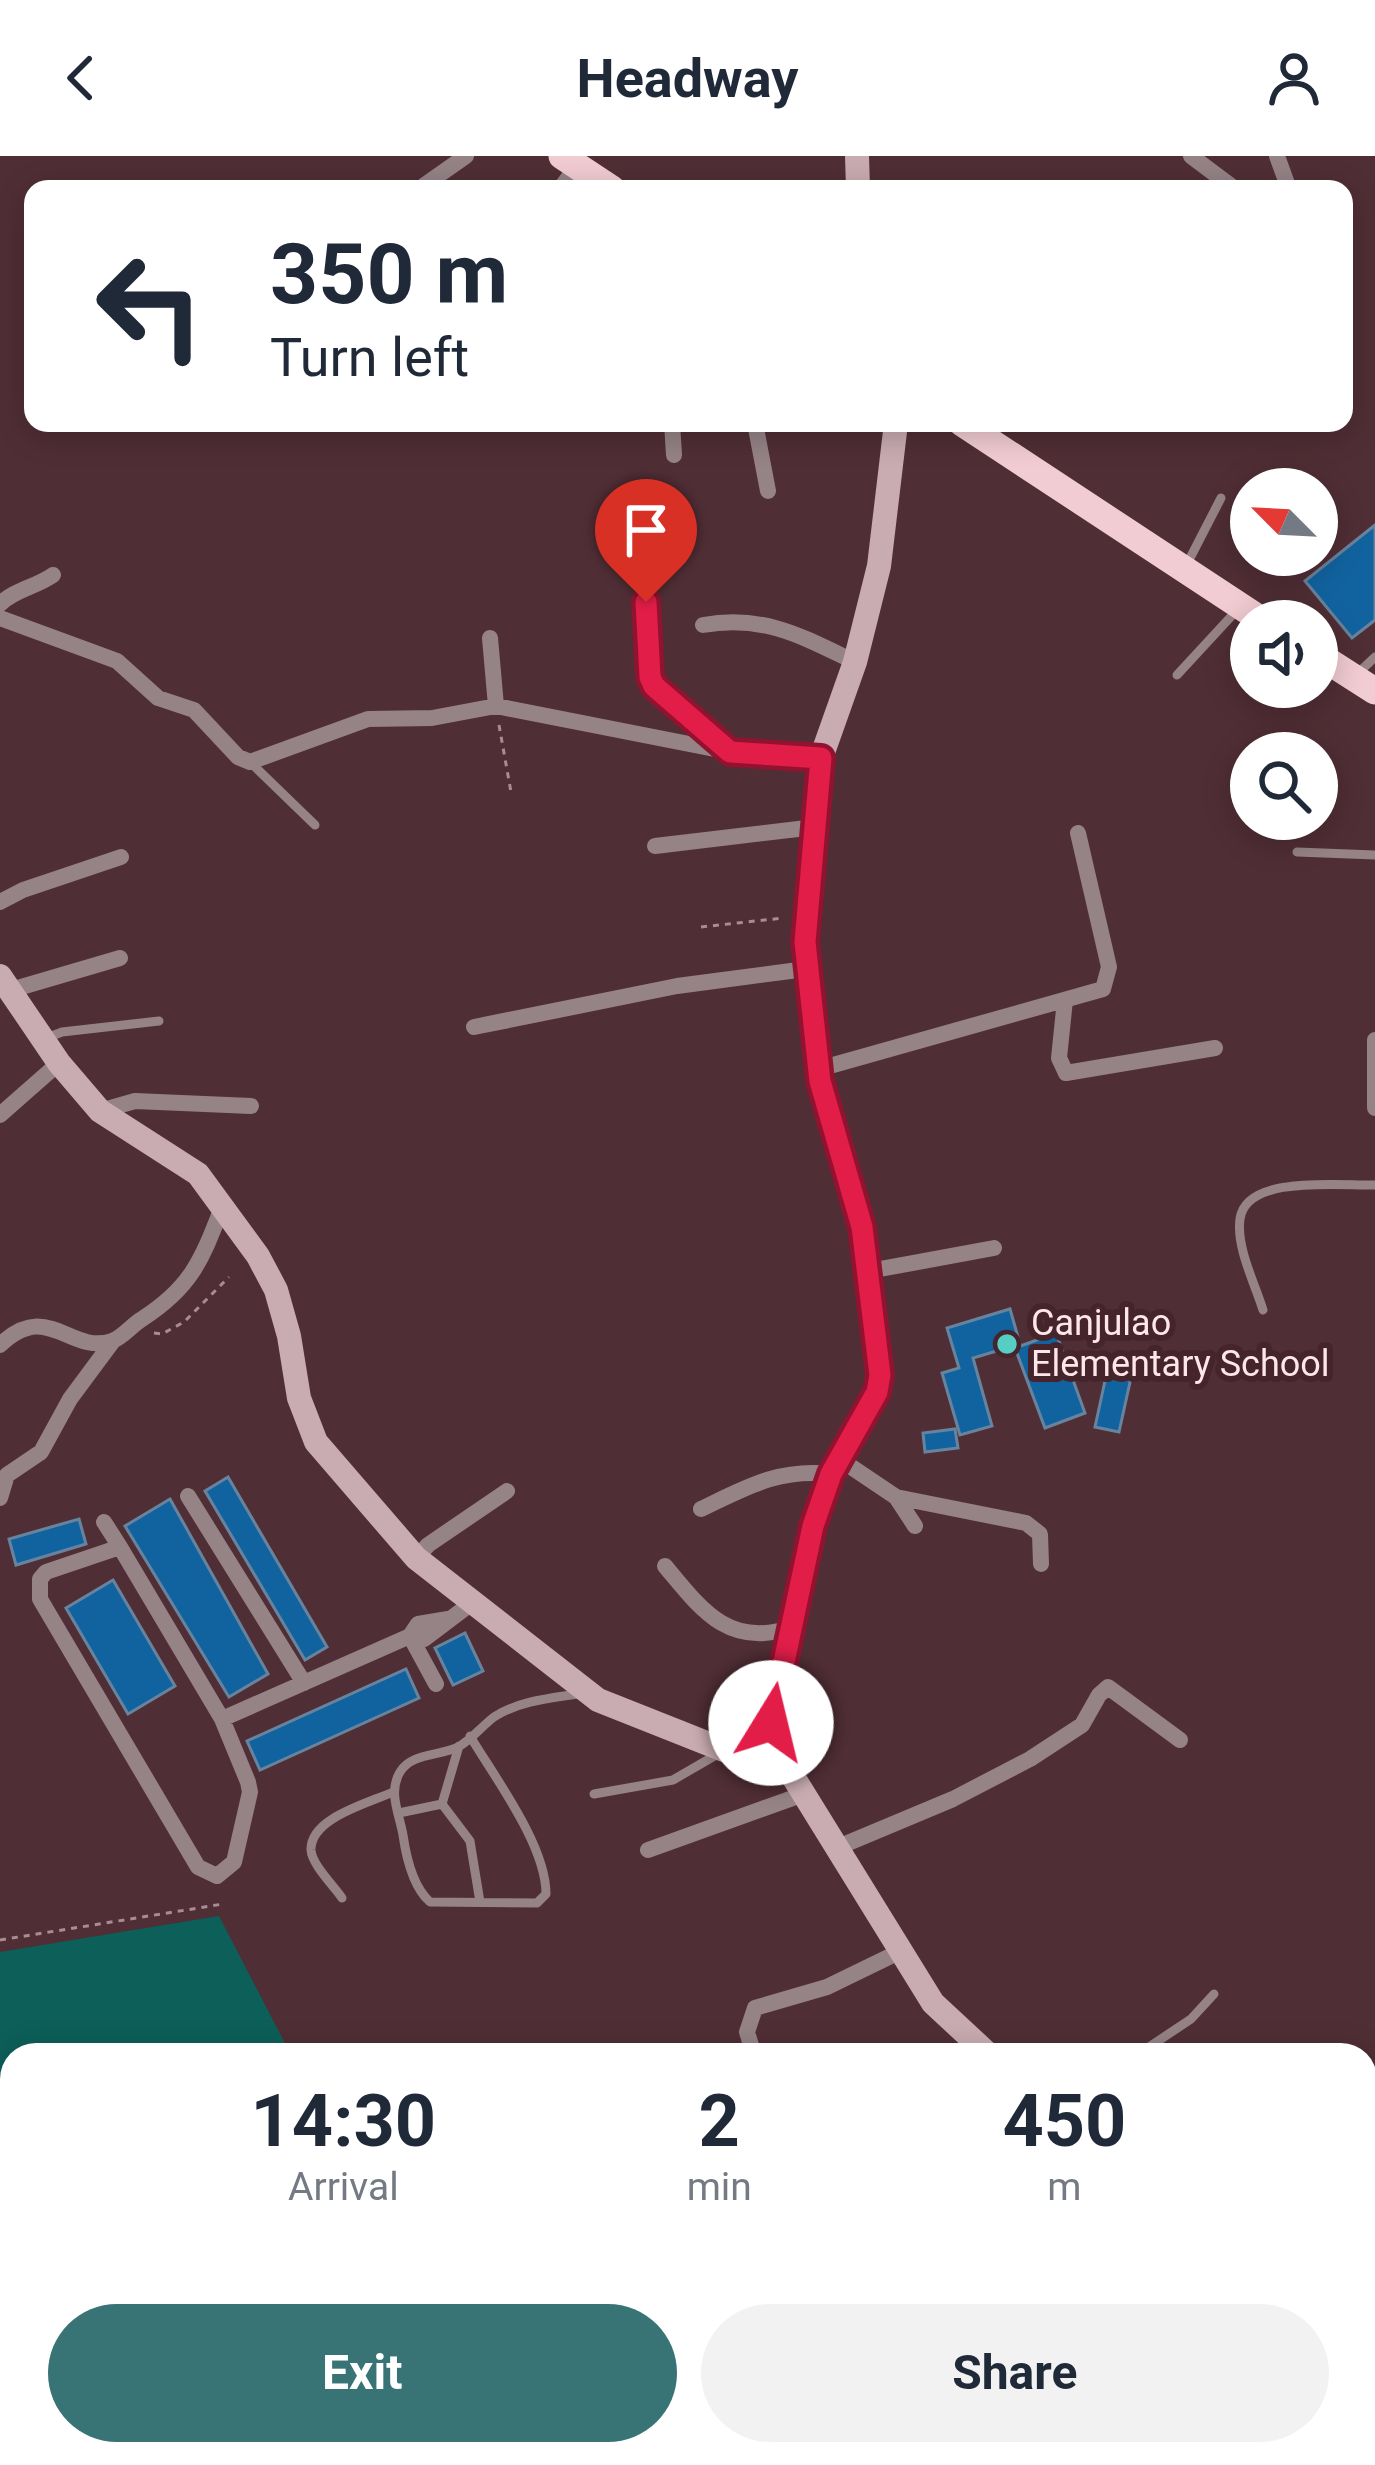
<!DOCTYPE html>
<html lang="en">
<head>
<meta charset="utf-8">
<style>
  :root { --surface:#fff; --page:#f2f2f3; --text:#1f2937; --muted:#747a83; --accent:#387376 }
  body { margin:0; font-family:Roboto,sans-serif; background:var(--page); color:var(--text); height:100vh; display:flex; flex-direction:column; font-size:45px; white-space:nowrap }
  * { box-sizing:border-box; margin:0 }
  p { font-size:39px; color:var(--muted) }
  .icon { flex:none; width:66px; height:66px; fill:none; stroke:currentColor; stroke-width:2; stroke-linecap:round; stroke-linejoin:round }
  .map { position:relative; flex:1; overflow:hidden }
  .side { position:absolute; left:0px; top:1887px; width:1377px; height:423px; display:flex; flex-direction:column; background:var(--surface); border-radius:36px 36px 0 0; box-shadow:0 6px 30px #0003 }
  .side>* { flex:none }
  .hud { position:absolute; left:24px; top:24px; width:1329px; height:252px; border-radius:24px; box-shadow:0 6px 30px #0003; background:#fff; color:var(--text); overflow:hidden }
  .needle { width:78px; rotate:294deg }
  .controls { position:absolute; left:1230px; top:312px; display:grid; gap:24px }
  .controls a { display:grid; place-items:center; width:108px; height:108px; border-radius:50%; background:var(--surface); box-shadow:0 6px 30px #0003; font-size:60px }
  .pin { position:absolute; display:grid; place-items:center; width:102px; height:102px; color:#fff; margin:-123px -51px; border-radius:50% 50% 50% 0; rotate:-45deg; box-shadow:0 0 12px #0007 }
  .pin .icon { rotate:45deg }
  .me { position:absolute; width:132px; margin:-66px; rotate:9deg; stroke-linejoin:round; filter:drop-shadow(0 0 9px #0008) }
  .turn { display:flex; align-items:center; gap:42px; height:252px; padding:0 48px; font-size:54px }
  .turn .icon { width:156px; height:156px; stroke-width:2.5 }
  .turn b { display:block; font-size:84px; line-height:102px }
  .eta { display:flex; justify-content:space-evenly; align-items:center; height:204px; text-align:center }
  .eta b { font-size:72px; font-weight:700; line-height:84px }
  .button { display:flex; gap:24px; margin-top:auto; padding:24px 48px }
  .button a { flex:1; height:138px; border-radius:72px; background:var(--accent); color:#fff; font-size:48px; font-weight:700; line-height:138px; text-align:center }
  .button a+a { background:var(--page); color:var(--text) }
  header { display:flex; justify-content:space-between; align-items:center; height:156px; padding:0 48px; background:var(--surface); font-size:54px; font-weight:700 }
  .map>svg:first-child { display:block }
</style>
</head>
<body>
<header><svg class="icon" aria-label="back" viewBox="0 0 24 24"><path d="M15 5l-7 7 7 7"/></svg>Headway<svg class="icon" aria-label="person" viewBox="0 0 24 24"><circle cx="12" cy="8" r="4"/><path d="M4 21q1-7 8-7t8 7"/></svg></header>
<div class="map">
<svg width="1375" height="2309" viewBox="0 0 1375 2309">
  <rect width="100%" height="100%" fill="#502e35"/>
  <!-- water -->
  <path fill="#0d5f59" d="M219 1760 291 1899H12V2298H484L489 2309H0V1796Z"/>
  <!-- building -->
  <path fill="#11639f" stroke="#68839d" stroke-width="3" d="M1375 369V464L1352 482 1305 425Z
    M1010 1153 1020 1188 973 1202 992 1270 960 1279 942 1217 959 1212 947 1172Z
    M1056 1177 1085 1257 1045 1272 1015 1192Z
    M1108 1211 1132 1217 1119 1276 1095 1271Z
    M955 1273 958 1292 925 1296 923 1277Z
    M228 1321 327 1491 305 1504 205 1335Z
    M170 1343 268 1518 229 1541 125 1370Z
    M79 1363 86 1388 16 1409 9 1383Z
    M113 1424 175 1530 128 1558 66 1452Z
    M465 1477 483 1515 453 1529 435 1492Z
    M406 1513 419 1542 260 1614 247 1585Z"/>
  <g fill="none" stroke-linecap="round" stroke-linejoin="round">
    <!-- path -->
    <path stroke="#a98d93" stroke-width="3" stroke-dasharray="6 6" stroke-linecap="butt" d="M499 569 511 636
      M701 771 783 762
      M154 1177 162 1178 184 1166 229 1121
      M0 1784 223 1748"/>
    <!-- lane -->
    <path stroke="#958386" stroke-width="9" d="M1187 408 1221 342
      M646 445 650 521 654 530 726 593
      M1357 518 1375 501
      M1177 519 1238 453
      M250 606 315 669
      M1297 696 1375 699
      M44 883 62 876 159 865
      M1263 1154C1255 1128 1236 1091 1240 1063 1246 1018 1342 1030 1375 1029
      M470 1580C495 1622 546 1689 546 1738L537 1747 430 1746C413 1731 406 1700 403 1679 399 1657 388 1636 400 1616 411 1597 440 1600 458 1591 471 1584 482 1570 494 1561 520 1544 554 1542 584 1537
      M594 1638 673 1624 723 1595
      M442 1648 459 1590
      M399 1657 442 1648 470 1685 480 1746
      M342 1742C334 1730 312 1709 311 1694 310 1662 369 1647 393 1636
      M1137 1899 1191 1863 1214 1838"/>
    <!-- street -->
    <path stroke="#958386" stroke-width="16" d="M1191 0 1235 33
      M1277 0 1289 33
      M419 33 466 0
      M560 33 577 10
      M672 267 674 299
      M755 267 768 335
      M0 448C14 434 36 431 53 419
      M0 462 117 505 158 542 194 554 238 601 250 606 368 563 432 562 496 550 730 596 821 602
      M703 469C764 458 803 481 855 506
      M490 482 496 550
      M655 690 815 671
      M0 746 23 734 121 701
      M11 834 120 802
      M1065 844 1059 902 1066 917 1215 892
      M474 871 677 830 806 813
      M1375 884V952
      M819 913 1103 833 1109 811 1078 677
      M100 955 135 945 251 950
      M0 959 59 907
      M869 1115 994 1092
      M0 1189C48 1143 69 1199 112 1185 122 1182 133 1168 142 1163 190 1132 201 1106 221 1054
      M841 1304 896 1341 915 1370
      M188 1340 304 1527
      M896 1341 1026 1367 1040 1378 1041 1408
      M0 1342 7 1319 41 1296 70 1243 113 1185
      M701 1353C747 1331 779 1312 831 1318
      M104 1366 120 1391 222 1563 248 1626 250 1636 234 1706 217 1720 198 1711 40 1443V1423L46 1416 120 1391
      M416 1402 428 1389 507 1335
      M665 1410C701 1453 728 1492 790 1472
      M410 1480 436 1528
      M410 1480 418 1468 448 1463
      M222 1563 410 1480 424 1483 473 1446
      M836 1692 953 1643 1030 1603 1082 1569 1099 1539 1108 1531 1180 1584
      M648 1694 804 1638
      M754 1899 747 1876 755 1852 827 1831 899 1796
      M1365 1924 1375 1920"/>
    <!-- secondary -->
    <path stroke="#c9acb1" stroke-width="24" d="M857 0 858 33
      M896 267 879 410 855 506 821 602 805 786 820 925 863 1071 880 1219 877 1236 831 1318 813 1370 771 1567 774 1586 784 1606 933 1847 989 1899
      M0 820 59 907 100 955 198 1018 258 1100 276 1134 289 1180 299 1242 316 1286 416 1402 598 1544 724 1594 784 1606
      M1311 2298 1317 2309"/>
    <!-- primary -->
    <path stroke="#f1ccd2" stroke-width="27" d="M562 0 612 33
      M962 267 1263 465
      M1317 498 1375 535"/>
  </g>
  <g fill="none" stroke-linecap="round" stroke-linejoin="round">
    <defs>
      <path id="route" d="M646 446 650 521 654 530 730 596 821 602 805 786 820 925 862 1071 880 1219 877 1236 831 1318 813 1370 771 1567"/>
    </defs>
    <!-- route casing -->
    <use href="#route" stroke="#92132f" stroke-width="30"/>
    <!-- route -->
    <use href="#route" stroke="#e11d48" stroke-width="21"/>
  </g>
  <!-- markers -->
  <circle fill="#56cec3" stroke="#45242b" stroke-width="4.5" cx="1007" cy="1188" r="12"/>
  <g text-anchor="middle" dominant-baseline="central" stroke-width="12" stroke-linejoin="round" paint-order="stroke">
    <!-- poi labels -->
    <g font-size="36" fill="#fee7eb" stroke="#45242b" text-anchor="start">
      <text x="1031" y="1167">Canjulao<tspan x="1031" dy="41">Elementary School</tspan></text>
    </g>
  </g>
</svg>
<div class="controls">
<a><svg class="needle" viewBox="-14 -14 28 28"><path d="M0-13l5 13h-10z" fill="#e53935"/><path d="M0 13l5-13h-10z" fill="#747a83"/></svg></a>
<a><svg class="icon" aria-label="sound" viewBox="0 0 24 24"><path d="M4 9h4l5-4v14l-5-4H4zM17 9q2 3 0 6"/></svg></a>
<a><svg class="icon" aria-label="search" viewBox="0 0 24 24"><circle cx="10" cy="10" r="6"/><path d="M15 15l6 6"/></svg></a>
</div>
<div class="pin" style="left:646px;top:446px;background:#d93025"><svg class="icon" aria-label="arrive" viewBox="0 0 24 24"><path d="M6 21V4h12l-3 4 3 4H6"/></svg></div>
<svg class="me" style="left:771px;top:1567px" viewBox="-20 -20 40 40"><circle r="19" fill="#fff"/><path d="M0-13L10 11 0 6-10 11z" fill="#e11d48"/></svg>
<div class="hud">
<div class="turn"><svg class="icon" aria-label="left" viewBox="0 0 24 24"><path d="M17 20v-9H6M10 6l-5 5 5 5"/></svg><div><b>350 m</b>Turn left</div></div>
</div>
<section class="side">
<div class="eta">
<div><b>14:30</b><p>Arrival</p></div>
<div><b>2</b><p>min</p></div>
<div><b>450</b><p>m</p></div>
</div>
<div class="button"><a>Exit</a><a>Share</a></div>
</section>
</div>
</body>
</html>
